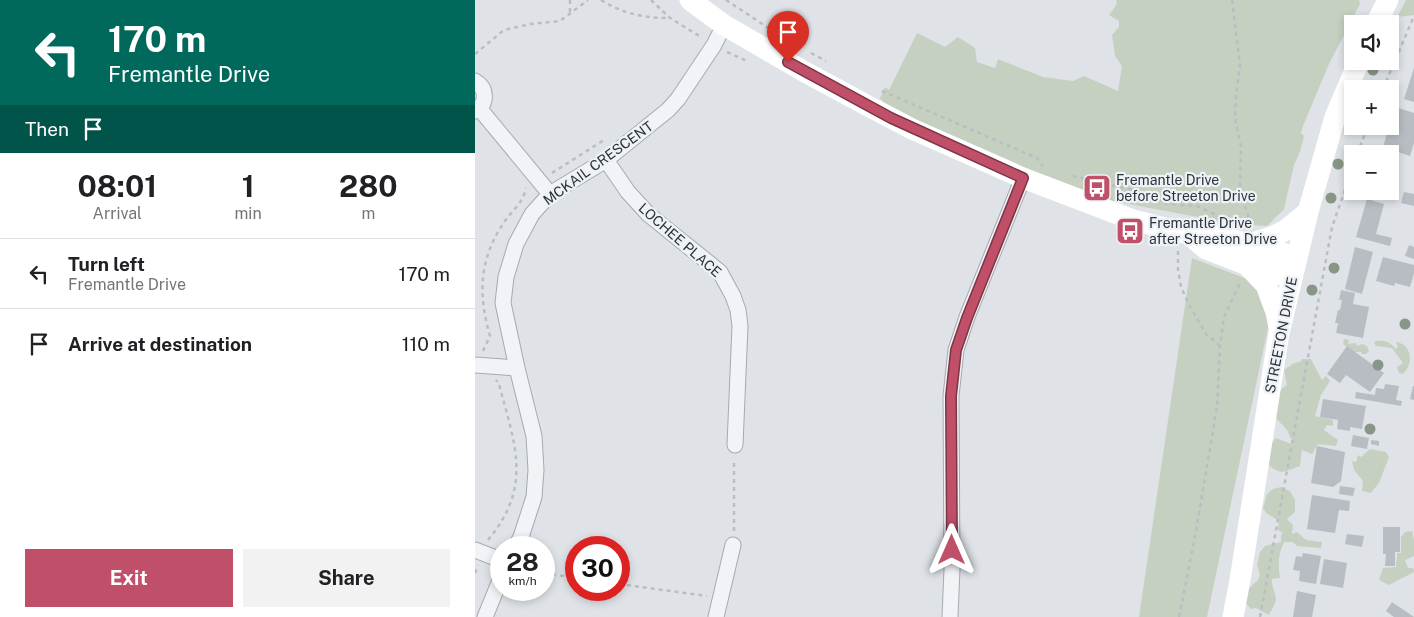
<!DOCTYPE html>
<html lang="en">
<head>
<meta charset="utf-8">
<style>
  :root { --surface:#fff; --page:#f2f2f2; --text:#202124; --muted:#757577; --line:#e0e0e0; --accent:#c05069 }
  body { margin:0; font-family:"Public Sans",sans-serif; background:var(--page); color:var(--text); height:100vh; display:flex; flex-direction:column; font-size:19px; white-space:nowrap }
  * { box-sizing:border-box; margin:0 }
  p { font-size:16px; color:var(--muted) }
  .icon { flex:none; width:28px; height:28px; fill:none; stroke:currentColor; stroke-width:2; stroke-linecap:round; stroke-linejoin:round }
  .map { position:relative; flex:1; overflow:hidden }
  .drawer { display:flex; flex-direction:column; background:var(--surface); width:475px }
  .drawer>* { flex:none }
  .top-card { background:#00695c; color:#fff; overflow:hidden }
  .buttons { position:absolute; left:869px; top:15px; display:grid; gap:10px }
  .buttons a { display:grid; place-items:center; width:55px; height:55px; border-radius:0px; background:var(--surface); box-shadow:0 2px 8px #0003; font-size:25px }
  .speed { position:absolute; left:15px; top:536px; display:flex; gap:10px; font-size:25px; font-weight:700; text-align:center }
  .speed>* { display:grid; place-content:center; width:65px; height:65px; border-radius:50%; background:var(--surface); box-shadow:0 2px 8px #0003; line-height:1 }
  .speed small { font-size:12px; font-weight:400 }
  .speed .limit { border:8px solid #d22; background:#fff; color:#111 }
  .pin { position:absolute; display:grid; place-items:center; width:42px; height:42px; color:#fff; margin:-51px -21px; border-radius:50% 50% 50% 0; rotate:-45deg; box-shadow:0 0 5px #0007 }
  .pin .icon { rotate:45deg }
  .me { position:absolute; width:55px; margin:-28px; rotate:0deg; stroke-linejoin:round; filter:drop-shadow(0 0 4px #0008) }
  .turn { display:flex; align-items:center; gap:18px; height:105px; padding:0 25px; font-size:22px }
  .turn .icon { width:65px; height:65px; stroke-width:2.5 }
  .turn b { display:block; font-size:35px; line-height:42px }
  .then { display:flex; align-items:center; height:48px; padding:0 25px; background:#0003; gap:10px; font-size:19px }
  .eta { display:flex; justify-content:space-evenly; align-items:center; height:85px; text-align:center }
  .eta b { font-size:30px; font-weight:700; line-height:35px }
  .primary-button { display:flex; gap:10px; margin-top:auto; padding:10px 25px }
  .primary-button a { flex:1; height:58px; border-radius:0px; background:var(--accent); color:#fff; font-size:20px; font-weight:700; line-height:58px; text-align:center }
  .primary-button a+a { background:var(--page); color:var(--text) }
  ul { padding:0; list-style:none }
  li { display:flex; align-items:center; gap:15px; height:70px; padding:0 25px; border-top:1px solid var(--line) }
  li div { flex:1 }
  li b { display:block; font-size:19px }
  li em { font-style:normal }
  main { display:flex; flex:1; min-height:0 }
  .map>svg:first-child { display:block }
</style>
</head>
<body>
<main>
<section class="drawer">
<div class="top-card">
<div class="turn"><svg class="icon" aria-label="left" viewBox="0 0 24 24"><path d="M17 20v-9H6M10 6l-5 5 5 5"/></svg><div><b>170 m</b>Fremantle Drive</div></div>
<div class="then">Then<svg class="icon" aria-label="arrive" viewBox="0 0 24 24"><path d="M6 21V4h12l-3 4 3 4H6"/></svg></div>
</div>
<div class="eta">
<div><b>08:01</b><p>Arrival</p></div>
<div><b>1</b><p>min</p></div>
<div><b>280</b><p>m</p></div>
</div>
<ul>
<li><svg class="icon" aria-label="left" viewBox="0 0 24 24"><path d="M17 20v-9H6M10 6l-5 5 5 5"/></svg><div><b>Turn left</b><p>Fremantle Drive</p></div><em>170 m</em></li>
<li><svg class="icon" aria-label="arrive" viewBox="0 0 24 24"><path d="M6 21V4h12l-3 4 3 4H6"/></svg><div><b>Arrive at destination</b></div><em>110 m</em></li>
</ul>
<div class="primary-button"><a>Exit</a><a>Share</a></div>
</section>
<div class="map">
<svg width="939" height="617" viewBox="0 0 939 617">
  <rect width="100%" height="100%" fill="#dfe3e7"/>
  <!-- green -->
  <path fill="#c6d0c1" d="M641 0H884L885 4 854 64 828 126 826 133 829 136 825 152 819 165 809 209 792 226 777 225 774 230 760 228 749 222 611 196 404 110 408 102 405 98 410 87 414 90 442 33 470 47 483 37 500 48 502 62 520 68 523 59 568 77 598 81 609 76 643 91 647 66 640 56 637 35 644 27V21L634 15 642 4Z
    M931 0H939V15L922 17Z
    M717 258 801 290 732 617H664Z
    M869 339 874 340 873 344 881 343 882 346 887 344 892 346 894 351 891 354H887L886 352H879L868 344Z
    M901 341C910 340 915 342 921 349L923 347 921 342C937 344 939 364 928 374L924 373 922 367 928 363 917 348 901 346 899 343Z
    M827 359H836L847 380 851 376 855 381 846 395 840 416 858 420V426L852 425 849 430 863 440 861 446 843 444 837 454 827 450 825 466C807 472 807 476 791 463L792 449 801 438 819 445 812 430 799 416 804 391 812 385 809 370 819 363 825 362Z
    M895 449 911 452 914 457 904 483 896 493 887 491 888 481 879 470 877 461 881 462 883 455 886 457Z
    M806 487 815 491 820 500V512L812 519 818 525 817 534 822 532 831 540 847 542 846 548 822 546 818 542H809C803 554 803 565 805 578L797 579C796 586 801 593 801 600 800 605 796 611 794 615L781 608 776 609 769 601 771 591 783 580 785 574 782 565 785 552 790 546 806 542V535L808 533 803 530 804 521 791 513 788 508 792 494 798 489Z
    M937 531 939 540V556L930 560 933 568H938L939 572 914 585 904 580 908 568 921 567 922 553H926V537L930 532Z"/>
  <!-- building -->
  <path fill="#b7bdc3" d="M939 68V102L929 99Z
    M920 107 939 113V143L935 156 908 147Z
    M915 158 922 160 915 180Z
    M929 192 939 194V206L926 203Z
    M892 199 909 204 901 234 917 238 915 246 881 237Z
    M934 245 939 247V259L930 256Z
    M880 247 898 252 887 294 870 289Z
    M908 257 939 265V273L935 287 920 283 919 286 901 281Z
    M866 290 880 293 878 304 894 307 888 338 861 333 863 323H860L863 310H865L867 300H864Z
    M872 346 909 373 895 392 871 375 865 383 852 374Z
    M910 384 924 386 921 400 927 401 926 406 880 398 881 392 900 395 901 388 909 389Z
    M938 386H939V400L935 399Z
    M848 399 891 406 887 429 875 427V431L862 429 863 420 845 417Z
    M878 435 894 438 892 449 876 446Z
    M896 440 904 441V446L896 444Z
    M842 446 870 452 866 481 858 487 836 483Z
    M865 486 880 488 878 496 864 494Z
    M837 495 875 501 874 511 864 510 860 533 832 529Z
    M908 527H925V552H920V566H910L911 554H908Z
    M872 534 889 536 887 547 870 544Z
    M828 553 846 556 841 584 824 581 825 571 818 570 821 556 827 557Z
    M849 559 872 563 868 588 845 584Z
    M822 591 841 595 837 617H818Z
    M917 602 939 617H919L911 611Z"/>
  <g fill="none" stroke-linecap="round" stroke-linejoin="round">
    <defs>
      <path id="street" d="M0 81C12 88 13 104 0 111
        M4 108 75 194
        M131 160 153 192 173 214 245 272 258 296 263 310 265 326 260 445
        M0 365 42 368
        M40 548 46 537 59 497 61 470 59 436 42 368 28 303 31 277 41 244 57 214 75 194 131 160 193 110 203 99 239 45 249 25
        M0 550 26 560
        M10 617 26 578
        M241 617 258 545
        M475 617 477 569 476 396 481 350 492 317 548 178"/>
    </defs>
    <!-- street casing -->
    <use href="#street" stroke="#a5aab1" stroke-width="17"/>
    <!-- path -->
    <path stroke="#babdc2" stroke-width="2.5" stroke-dasharray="4 4" stroke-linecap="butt" d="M95 0V15
      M126 0C147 13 168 18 193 18
      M176 0 195 18 226 37
      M251 0 295 29
      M757 0 765 65 761 97 760 118 766 147 765 190 776 225
      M252 52 272 61
      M336 53 351 61
      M0 54 29 30 55 24 85 21 113 0
      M908 89 939 16
      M407 91 562 158 568 166
      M882 154 893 126
      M77 173 129 140
      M598 176 670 193 692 204 722 206 746 217
      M703 251V269L706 287 714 305 731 334 745 346
      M8 351 15 336C3 295 4 260 28 224 33 215 43 207 47 199 49 196 50 191 51 188
      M259 531V459
      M13 540C58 486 40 445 24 384L21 380
      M0 573 3 565
      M69 573 101 578
      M144 584 232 596
      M704 617 719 542 742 407 745 346 749 317 765 283
      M785 617 857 227 878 167"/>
    <!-- street -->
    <use href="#street" stroke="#f2f3f6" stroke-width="15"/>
    <!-- secondary -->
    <path stroke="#fff" stroke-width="21" d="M215 0 249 25 330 72 395 107 437 129 548 178 658 220 713 234H736L822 257
      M901 24 913 0
      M713 234 731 249 770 264 817 278
      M775 244 799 236 811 230 833 212
      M772 265 791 285 801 312 804 327
      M758 617 765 580 804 333 833 212 860 117 884 61"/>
  </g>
  <!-- trees -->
  <g fill="#889687">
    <circle cx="898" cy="70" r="5.5"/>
    <circle cx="863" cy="164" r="5.5"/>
    <circle cx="856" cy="198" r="5.5"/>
    <circle cx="859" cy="268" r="5.5"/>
    <circle cx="837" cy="290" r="5.5"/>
    <circle cx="930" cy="324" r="5.5"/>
    <circle cx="903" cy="365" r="5.5"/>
    <circle cx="895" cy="429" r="5.5"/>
  </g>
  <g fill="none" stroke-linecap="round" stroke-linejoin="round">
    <defs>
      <path id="route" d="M313 62 416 118 548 178 492 318 481 350 476 396 477 550"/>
    </defs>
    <!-- route casing -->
    <use href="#route" stroke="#7d3444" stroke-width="12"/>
    <!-- route -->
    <use href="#route" stroke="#c05069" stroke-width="9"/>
  </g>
  <!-- icons -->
  <defs>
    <symbol id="bus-square" viewBox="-11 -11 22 22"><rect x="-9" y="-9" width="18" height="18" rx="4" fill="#c05069" stroke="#eff2f5"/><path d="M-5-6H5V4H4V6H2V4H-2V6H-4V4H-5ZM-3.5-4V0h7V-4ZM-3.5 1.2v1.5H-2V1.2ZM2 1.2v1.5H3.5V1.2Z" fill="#fff"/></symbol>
  </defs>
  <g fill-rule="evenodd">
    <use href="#bus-square" x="606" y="172" width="32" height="32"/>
    <use href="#bus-square" x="639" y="215" width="32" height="32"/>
  </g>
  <g text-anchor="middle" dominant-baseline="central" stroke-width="4.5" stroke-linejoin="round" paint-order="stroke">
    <!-- street labels -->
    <g font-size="14" fill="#2a323d" stroke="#eff2f5">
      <text transform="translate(123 163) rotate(-36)">MCKAIL CRESCENT</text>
      <text transform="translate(205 240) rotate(41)">LOCHEE PLACE</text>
      <text transform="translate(806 335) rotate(-79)">STREETON DRIVE</text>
    </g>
    <!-- poi labels -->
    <g font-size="14" fill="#2a323d" stroke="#eff2f5" text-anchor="start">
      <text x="641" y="180">Fremantle Drive<tspan x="641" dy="16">before Streeton Drive</tspan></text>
      <text x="674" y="223">Fremantle Drive<tspan x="674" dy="16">after Streeton Drive</tspan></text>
    </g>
  </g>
</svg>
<div class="buttons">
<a><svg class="icon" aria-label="sound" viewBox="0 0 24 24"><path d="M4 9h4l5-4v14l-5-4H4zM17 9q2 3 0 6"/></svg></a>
<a>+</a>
<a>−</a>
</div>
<div class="speed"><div>28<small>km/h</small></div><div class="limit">30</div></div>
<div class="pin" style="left:313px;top:62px;background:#d93025"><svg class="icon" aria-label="arrive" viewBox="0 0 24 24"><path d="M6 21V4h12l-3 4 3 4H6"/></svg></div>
<svg class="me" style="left:477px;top:550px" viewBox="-20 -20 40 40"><path d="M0-17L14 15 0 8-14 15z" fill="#c05069" stroke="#fff" stroke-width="4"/></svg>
</div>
</main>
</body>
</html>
